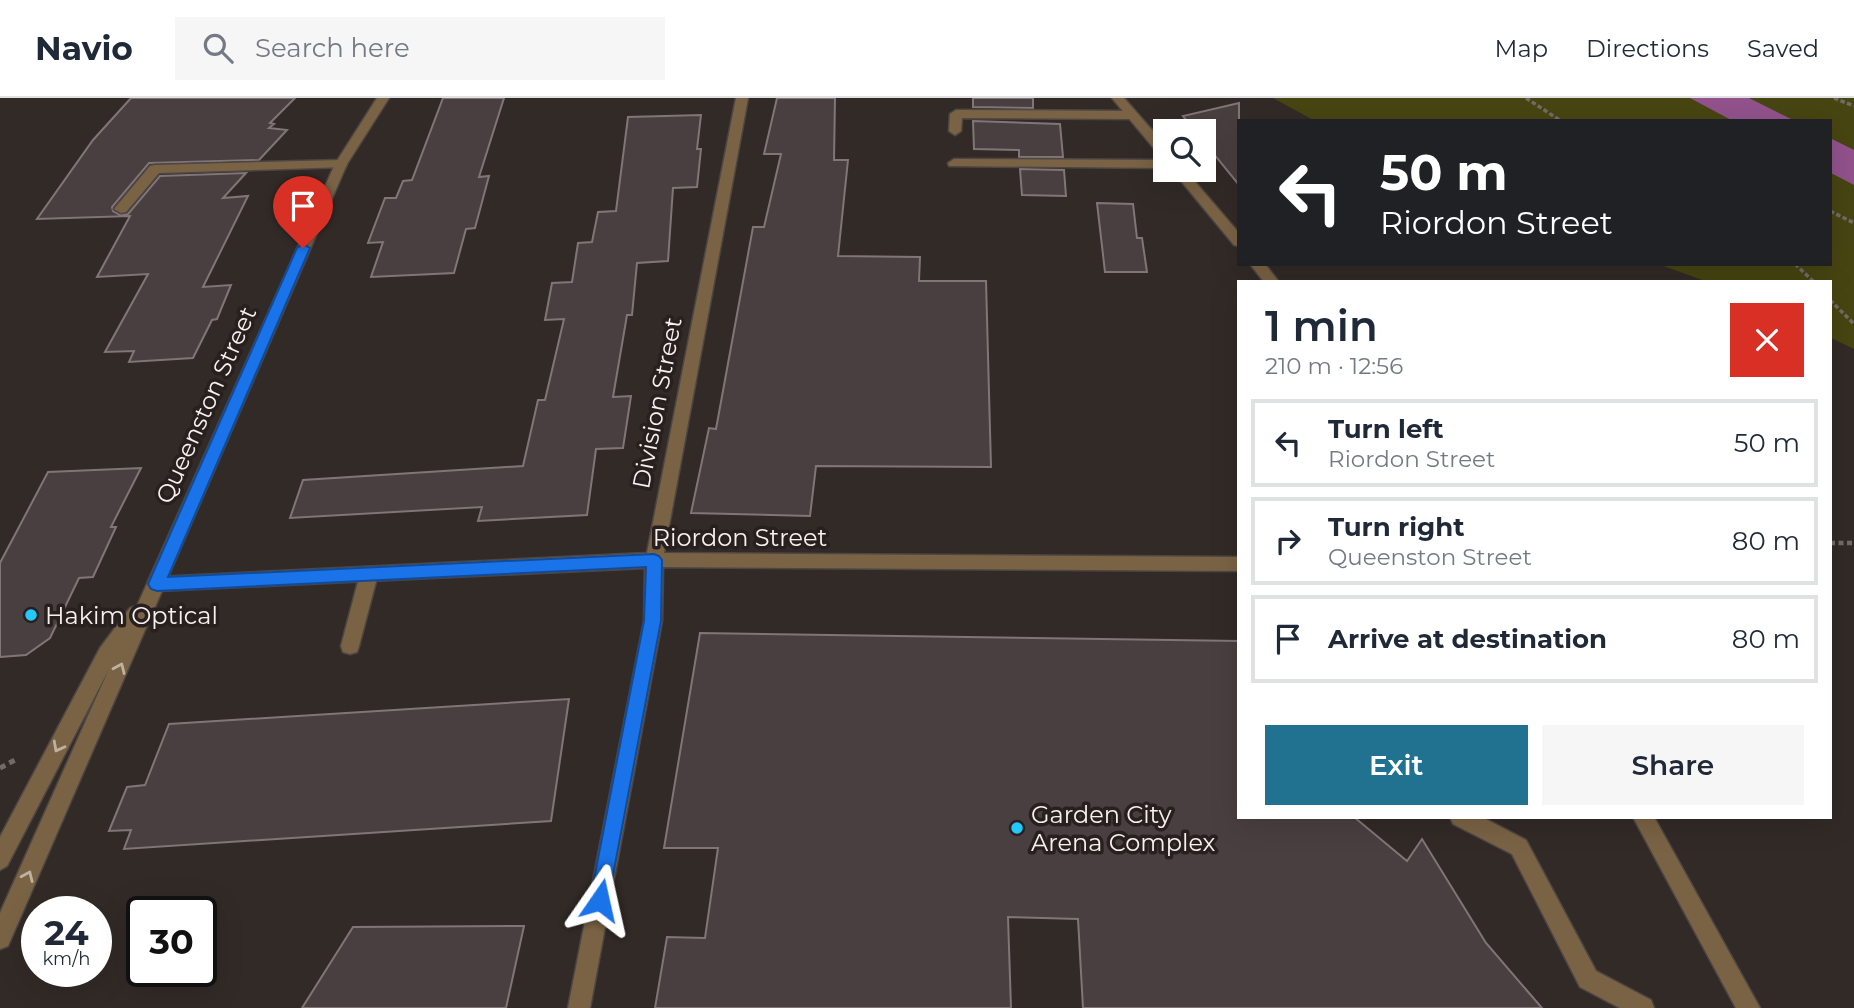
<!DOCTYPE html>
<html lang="en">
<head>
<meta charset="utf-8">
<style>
  :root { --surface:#fff; --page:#f6f6f7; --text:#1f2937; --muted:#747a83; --line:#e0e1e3; --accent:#217191 }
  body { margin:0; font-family:Montserrat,sans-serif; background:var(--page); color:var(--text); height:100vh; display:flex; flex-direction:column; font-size:26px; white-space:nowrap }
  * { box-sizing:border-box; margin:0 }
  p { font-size:23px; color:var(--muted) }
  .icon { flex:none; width:38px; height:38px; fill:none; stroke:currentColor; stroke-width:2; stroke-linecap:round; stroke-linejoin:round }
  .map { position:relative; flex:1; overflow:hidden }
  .details { position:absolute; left:1237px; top:182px; width:595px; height:539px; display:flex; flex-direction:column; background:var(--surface); border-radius:0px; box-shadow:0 7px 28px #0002 }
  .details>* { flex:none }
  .banner { position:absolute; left:1237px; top:21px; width:595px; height:147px; border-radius:0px; box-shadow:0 7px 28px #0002; background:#202124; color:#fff; overflow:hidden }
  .buttons { position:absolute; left:1153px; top:21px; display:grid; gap:14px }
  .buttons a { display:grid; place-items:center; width:63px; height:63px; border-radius:0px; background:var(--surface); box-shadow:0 7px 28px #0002; font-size:35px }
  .speed { position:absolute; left:21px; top:798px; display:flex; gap:14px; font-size:35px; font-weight:700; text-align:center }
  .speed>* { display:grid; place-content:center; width:91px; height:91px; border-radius:50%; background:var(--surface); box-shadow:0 7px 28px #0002; line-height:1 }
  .speed small { font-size:18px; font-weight:400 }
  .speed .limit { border:4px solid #111; border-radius:10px; background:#fff; color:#111 }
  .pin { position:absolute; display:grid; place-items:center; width:60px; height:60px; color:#fff; margin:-72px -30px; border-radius:50% 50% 50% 0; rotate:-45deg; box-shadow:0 0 7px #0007 }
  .pin .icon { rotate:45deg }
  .me { position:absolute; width:77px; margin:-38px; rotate:11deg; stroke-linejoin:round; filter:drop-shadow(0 0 5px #0008) }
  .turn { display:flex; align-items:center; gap:24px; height:147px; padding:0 28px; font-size:32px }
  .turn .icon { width:91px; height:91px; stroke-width:2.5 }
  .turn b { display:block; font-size:49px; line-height:60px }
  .round { display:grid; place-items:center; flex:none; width:74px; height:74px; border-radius:0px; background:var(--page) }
  .overview { display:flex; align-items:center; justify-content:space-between; height:119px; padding:0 28px }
  h1 { font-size:42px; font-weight:600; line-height:52px }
  .cta { display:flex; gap:14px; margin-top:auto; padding:14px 28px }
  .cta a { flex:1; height:80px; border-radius:0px; background:var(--accent); color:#fff; font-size:28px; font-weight:600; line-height:80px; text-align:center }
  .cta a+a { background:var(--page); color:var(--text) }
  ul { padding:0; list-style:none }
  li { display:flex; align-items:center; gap:21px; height:88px; margin:0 14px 10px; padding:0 14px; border:4px solid var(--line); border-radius:0px }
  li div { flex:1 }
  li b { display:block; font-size:26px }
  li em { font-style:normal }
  header { display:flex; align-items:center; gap:42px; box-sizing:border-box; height:98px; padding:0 35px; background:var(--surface); border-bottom:2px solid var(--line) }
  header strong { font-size:33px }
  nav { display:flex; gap:38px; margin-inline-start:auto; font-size:24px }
  .search { width:490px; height:63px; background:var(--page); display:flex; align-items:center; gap:18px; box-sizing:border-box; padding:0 24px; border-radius:0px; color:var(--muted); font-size:26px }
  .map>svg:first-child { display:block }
</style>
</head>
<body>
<header>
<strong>Navio</strong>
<div class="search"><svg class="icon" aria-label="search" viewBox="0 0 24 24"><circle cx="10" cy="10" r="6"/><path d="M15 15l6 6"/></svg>Search here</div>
<nav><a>Map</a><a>Directions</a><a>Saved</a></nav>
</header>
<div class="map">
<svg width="1854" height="910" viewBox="0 0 1854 910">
  <rect width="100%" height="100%" fill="#322a27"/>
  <!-- green -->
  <path fill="#474511" d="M1273 0H1854V251L1831 240 1830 184H1708L1658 166H1830V23H1315Z"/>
  <!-- water -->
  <path fill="#92528d" d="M1690 0H1749L1795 23H1733Z
    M1830 40 1854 52V87L1831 75Z"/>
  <!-- building -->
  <path fill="#493f41" stroke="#807577" stroke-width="2" d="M131 0H295L270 25 274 26 269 30 287 32 259 62 149 65 112 109 113 113 120 117 128 116 160 78 246 75 223 100 248 98 203 189 231 187 217 221 212 222 193 260 129 264 134 253 105 254 148 176 97 179 130 118 37 121 93 42Z
    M443 0H504L479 79 489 78 475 130 466 131 454 175 371 179 383 144 368 145 385 100H396L403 83 412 82Z
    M777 0H835L834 62H848L838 158 920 159 919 183H986L991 369 816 368 810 418 691 415 709 330 716 331 753 129H764L781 56H764Z
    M973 0H1033V10L973 9Z
    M1239 5V87L1204 44V33H1195L1183 18Z
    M701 17 697 51H701L697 89 673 90 668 163 637 165 632 217H627L613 299 631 298 623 350 596 351 587 417 478 423 482 409 290 420 303 382 523 368 538 302H545L564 221 545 222 552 185 572 184 578 145 592 144 598 114 616 113 628 19Z
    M973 23 1060 26 1063 59H1019V52L974 51Z
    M1020 71 1064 72 1066 98 1022 97Z
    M1097 105 1133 106 1137 140H1142L1147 174H1105Z
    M141 370 111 429H116L93 479 79 480 50 540 26 557 0 559V465L48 374Z
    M700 535 1239 543V719H1354L1407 763 1422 741 1486 845 1542 910H1083L1078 821 1008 819 1011 910H655L667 839 705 840 718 750H664Z
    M569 601 551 723 124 751 131 732 109 733 127 689 145 687 169 626Z
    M524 828 506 910H302L353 829Z"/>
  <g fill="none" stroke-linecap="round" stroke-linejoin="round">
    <defs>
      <path id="service" d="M956 12 1132 13 1138 17 1132 21 962 20 961 33 955 37 949 33 950 16Z
        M954 61 1166 62V70L949 68 948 65Z
        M341 62 347 66 346 69 159 75 126 114 121 115 114 111 150 68 155 67Z
        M369 469 375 471 378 476 359 548 357 554 350 556 343 554 341 548 360 476 363 471Z
        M1450 719H1482L1526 742 1596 873 1651 902 1654 910H1620L1580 889 1512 756 1453 726Z"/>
      <path id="minor" d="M736 0H748L664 455 1239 459V473L663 469 662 523 590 910H568L644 523 645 470 157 493 151 491 148 486 151 481 157 479 647 455Z"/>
      <path id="tertiary" d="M377 0H389L347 66 8 848 0 851V815L109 571 7 768 0 772V739L100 550 130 510 137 508 335 66Z
        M1112 0H1124L1166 48V61L1162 60Z
        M1172 72H1185L1239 135V148L1234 147Z
        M1250 166H1265L1279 184H1264Z
        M1633 719H1654L1760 910H1736Z"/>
    </defs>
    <!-- service casing -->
    <use href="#service" stroke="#4d4643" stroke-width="3"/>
    <!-- minor casing -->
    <use href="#minor" stroke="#4d4643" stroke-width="3"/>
    <!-- tertiary casing -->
    <use href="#tertiary" stroke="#4d4643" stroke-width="3"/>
    <!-- path-far2 -->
    <path stroke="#736b69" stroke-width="3.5" stroke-dasharray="4.5 2.5" stroke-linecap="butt" d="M1526 0 1561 23
      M1834 0 1854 8
      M1830 113 1854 125
      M1795 166 1814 184
      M1830 202 1854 226"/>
    <!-- path-far1 -->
    <path stroke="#736b69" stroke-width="4.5" stroke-dasharray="5 3.5" stroke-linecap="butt" d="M1830 445H1854"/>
    <!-- path -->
    <path stroke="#736b69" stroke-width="5" stroke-dasharray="6 4.5" stroke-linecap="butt" d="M0 670 15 662"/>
    <!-- service -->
    <use href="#service" fill="#7a6345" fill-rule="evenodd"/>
    <!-- minor -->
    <use href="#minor" fill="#7a6345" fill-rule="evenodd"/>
    <!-- tertiary -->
    <use href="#tertiary" fill="#7a6345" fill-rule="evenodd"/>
  </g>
  <!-- one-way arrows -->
  <defs><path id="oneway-chevron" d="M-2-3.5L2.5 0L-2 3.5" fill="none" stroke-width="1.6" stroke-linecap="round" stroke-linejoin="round" transform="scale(1.75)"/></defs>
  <g stroke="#beb1a2">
    <use href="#oneway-chevron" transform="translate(120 570) rotate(-66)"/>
    <use href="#oneway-chevron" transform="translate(58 649) rotate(118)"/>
    <use href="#oneway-chevron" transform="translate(28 778) rotate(-66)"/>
  </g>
  <!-- route -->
  <path fill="#1a73e8" stroke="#114b97" stroke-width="2" d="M303 146 310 150 168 479 654 456 659 458 662 462 661 523 607 809 600 812 593 809 590 802 644 523 646 469 157 493 151 491 148 486 297 150Z"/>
  <!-- markers -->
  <g fill="#23c9fe" stroke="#28201e" stroke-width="2.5">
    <circle cx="31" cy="517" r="7"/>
    <circle cx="1017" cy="730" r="7"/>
  </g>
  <g text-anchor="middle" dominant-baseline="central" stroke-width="7" stroke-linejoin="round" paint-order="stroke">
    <!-- street labels -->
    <g font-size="24" fill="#f6f0ee" stroke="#28201e">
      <text transform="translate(657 305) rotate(-79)">Division Street</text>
      <text transform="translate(206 307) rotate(-66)">Queenston Street</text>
      <text x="740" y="439">Riordon Street</text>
    </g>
    <!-- poi labels -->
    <g font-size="24" fill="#f6f0ee" stroke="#28201e" text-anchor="start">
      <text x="45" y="517">Hakim Optical</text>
      <text x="1031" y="716">Garden City<tspan x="1031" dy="28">Arena Complex</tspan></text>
    </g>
  </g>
</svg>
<div class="buttons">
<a><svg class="icon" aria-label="search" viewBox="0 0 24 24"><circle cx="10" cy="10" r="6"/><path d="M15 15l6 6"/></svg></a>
</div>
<div class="speed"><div>24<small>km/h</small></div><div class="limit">30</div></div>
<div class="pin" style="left:303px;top:150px;background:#d93025"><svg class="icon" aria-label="arrive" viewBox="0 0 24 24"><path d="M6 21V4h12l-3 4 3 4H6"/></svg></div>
<svg class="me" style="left:600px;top:802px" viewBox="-20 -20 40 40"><path d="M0-17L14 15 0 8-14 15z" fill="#1a73e8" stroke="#fff" stroke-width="4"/></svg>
<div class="banner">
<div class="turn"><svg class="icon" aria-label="left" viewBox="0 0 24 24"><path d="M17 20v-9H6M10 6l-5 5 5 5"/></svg><div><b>50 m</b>Riordon Street</div></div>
</div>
<section class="details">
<div class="overview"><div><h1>1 min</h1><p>210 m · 12:56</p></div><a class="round" style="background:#d93025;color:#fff"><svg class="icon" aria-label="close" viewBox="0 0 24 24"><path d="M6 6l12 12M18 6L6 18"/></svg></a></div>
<ul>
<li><svg class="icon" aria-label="left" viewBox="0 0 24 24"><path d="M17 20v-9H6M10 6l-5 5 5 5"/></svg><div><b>Turn left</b><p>Riordon Street</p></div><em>50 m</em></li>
<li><svg class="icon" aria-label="right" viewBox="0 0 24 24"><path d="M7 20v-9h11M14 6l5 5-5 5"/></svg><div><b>Turn right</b><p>Queenston Street</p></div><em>80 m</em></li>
<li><svg class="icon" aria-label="arrive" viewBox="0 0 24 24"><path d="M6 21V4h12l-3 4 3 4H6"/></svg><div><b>Arrive at destination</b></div><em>80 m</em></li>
</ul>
<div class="cta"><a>Exit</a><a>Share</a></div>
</section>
</div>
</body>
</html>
